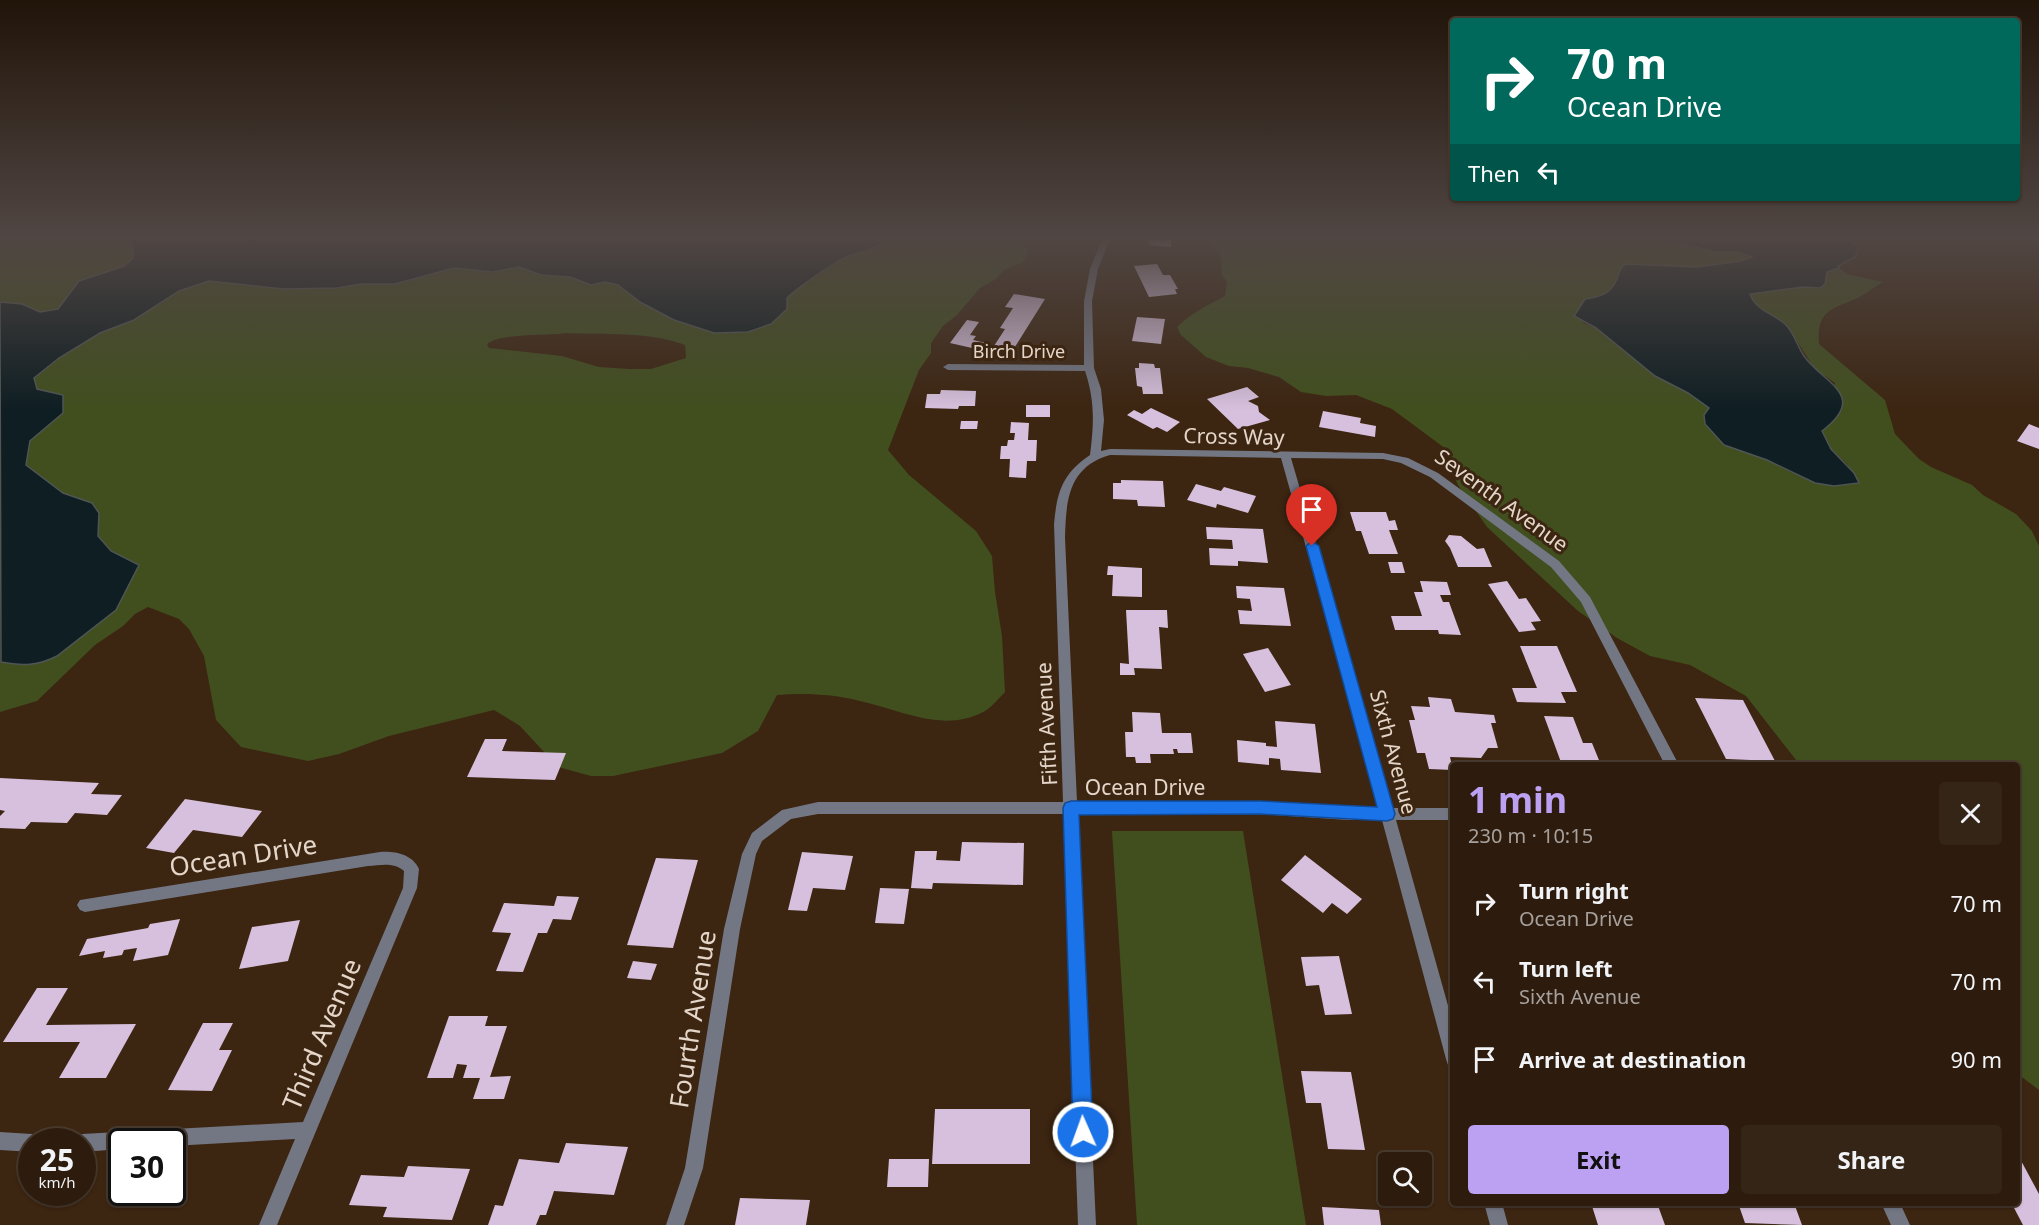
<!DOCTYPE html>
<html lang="en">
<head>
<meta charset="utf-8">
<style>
  :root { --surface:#2d1c0d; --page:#352516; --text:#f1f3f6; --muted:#a7a19d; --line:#483a2e; --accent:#bca0f2 }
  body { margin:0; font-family:"Noto Sans",sans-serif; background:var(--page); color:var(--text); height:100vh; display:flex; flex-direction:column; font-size:22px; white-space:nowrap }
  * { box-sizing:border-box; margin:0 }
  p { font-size:20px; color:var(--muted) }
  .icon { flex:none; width:33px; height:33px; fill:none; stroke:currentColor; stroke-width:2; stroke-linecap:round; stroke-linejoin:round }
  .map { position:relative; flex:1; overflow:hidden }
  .details { position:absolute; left:1450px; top:762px; width:570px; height:444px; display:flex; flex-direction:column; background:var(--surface); border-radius:6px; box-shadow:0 2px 4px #0004,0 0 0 2px var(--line) }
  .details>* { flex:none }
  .top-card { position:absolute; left:1450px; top:18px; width:570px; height:183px; border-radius:6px; box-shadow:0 2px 4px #0004,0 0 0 2px var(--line); background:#00695c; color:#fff; overflow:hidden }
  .buttons { position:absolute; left:1378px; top:1152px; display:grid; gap:12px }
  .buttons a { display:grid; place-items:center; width:54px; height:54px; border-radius:6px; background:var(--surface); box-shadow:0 2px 4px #0004,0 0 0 2px var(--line); font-size:30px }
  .speed { position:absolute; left:18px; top:1128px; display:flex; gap:12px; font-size:30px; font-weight:700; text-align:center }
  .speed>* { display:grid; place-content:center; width:78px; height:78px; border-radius:50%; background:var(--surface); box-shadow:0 2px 4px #0004,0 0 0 2px var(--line); line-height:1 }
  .speed small { font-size:15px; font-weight:400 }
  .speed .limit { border:3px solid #111; border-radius:9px; background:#fff; color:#111 }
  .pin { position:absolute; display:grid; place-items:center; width:51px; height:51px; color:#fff; margin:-62px -26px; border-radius:50% 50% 50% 0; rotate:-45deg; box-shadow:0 0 6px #0007 }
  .pin .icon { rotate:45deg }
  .me { position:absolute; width:66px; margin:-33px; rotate:358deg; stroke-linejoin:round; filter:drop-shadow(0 0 4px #0008) }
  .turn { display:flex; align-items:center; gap:21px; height:126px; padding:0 18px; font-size:27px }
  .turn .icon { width:78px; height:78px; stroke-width:2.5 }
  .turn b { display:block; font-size:42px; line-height:51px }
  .then { display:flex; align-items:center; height:57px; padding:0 18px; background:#0003; gap:12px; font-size:22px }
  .round { display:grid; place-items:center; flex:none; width:63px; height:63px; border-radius:6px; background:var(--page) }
  .overview { display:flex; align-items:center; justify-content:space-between; height:102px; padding:0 18px }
  h1 { font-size:36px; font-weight:700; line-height:45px; color:var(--accent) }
  .primary-button { display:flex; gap:12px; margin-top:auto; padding:12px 18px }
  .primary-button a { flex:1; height:69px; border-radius:6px; background:var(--accent); color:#111; font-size:24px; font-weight:700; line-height:69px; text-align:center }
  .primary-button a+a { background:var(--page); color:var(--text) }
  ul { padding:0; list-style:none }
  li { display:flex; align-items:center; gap:18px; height:78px; padding:0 18px }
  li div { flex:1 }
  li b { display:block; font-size:22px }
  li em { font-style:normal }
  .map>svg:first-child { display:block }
</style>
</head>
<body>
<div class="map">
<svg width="2039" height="1225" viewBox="0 0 2039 1225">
  <rect width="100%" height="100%" fill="#3c2511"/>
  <!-- green -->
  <path fill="#414f1e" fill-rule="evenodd" d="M0 239H145L134 262 58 309 40 312 0 304Z
    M887 239H1012L1028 248 1027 256 1022 263 1004 270 996 279 980 288 957 315 943 326 931 343V353L919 370 888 450 909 475 976 531 992 556 995 592 1002 636 1005 692C999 698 992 707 985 711 943 734 902 710 860 701 832 694 805 693 777 695L758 731 722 753 613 776H591L558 767 520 726 494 710 389 736 339 754 308 761 241 747 216 720 204 656 189 629 179 619 148 607 135 614 123 626 95 645 37 701 0 712V660L1 662 111 551 98 536 99 513 92 503 63 493 25 465 30 441 63 413 37 389 34 378 59 358 100 333 161 304 179 291 209 281 283 289 337 288 361 284H395L454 268 493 272 519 267 541 275 570 277 591 285 605 282 618 285 640 302 674 320 714 333 748 332 797 289 848 256 873 249ZM565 333C606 335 647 331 685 345L686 358 651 369H629L599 367 562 356 489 348 487 344C501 333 546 336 565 333Z
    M1208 239H1661L1704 250 1737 251 1752 257 1741 261 1697 267 1626 264C1619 269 1620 271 1617 279 1611 294 1599 297 1585 299L1583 323 1596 328 1655 376 1688 393 1710 409 1724 445C1739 450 1755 454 1769 461 1801 477 1822 491 1859 483L1847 464 1831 449 1822 430 1835 383 1815 369 1786 324 1764 311 1753 301 1750 294 1803 287 1820 288 1825 284 1827 272 1839 268 1847 274 1883 282C1873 288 1863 296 1853 300 1828 310 1817 313 1819 344L1885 400 1895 434 1919 459 1931 467 1972 485 1983 495 2016 514 2032 531 2039 546V1090L2018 1074V765H1800L1746 696 1690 665 1650 656 1617 638 1578 611 1487 527 1458 485 1452 471 1451 456 1442 446 1392 409 1356 395 1326 396 1301 392 1279 377 1248 368 1229 366 1206 357 1181 335 1177 327C1191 313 1208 305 1225 296L1227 282 1222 275 1220 253Z
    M1112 831H1243L1306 1225H1137Z"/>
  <!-- water -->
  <path fill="#0f1e23" stroke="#4f5555" stroke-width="1.5" d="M130 239H887C875 249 863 251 849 256 837 260 796 289 787 298V309L771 324 748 332 714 333 674 320 640 302 618 285 605 282 591 285 570 277 541 275 519 267 493 272 454 268 395 284H361L337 288 283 289 209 281 179 291 134 320 100 333 59 358 34 378 37 389 63 395V413L30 441 26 465 63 493 92 503 99 513 98 536 111 551 139 565 116 610 57 656C38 666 22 666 1 662L0 302 22 304 40 312 58 309 79 281 124 266 133 258V247Z
    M1661 239H1844L1856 244 1858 251 1855 257 1838 266 1839 268 1827 272 1825 284 1820 288 1803 287 1750 294C1756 311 1773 313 1785 324 1794 332 1797 346 1804 356 1824 384 1869 395 1822 431L1831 449 1854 473 1859 483 1834 486 1815 483 1767 460 1724 445 1705 424 1704 415 1709 408 1688 393 1655 376 1596 328 1574 316 1585 299C1599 297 1611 294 1617 279 1620 271 1619 269 1626 264L1697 267 1741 261 1752 257 1737 252H1716Z"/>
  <!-- building -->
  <path fill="#d6c0dd" d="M1149 239H1171V247L1149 245Z
    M1157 264 1163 275H1170L1178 289H1175L1177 294 1149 297 1134 266Z
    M1014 294 1045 299 1013 350 994 346 1005 329 1000 328 1013 308 1005 307Z
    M1137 317 1165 319 1161 344 1132 341Z
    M967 320 979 322 970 335 976 336 973 340 986 343 981 350 950 343Z
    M1139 363 1154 364 1155 368H1160L1163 394H1143L1142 387 1137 386 1135 368H1139Z
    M1247 387 1259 397 1248 401 1258 406 1259 412 1270 420 1238 429 1207 399Z
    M941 390 976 391 975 406H959L958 409 925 408 927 394H940Z
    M1026 405H1050V417H1026Z
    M1151 408 1180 422 1167 432 1157 427 1153 429 1127 415 1134 410 1142 414Z
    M1323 411 1361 418 1360 423 1376 426 1375 437 1319 427Z
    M961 421H978L977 429H960Z
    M1011 422 1029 423 1028 440H1037L1036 461H1027L1026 478 1009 477 1010 459H1000L1001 446H1007L1008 440H1014L1015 433H1010Z
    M2029 424 2039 428V449L2017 441Z
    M1121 480 1163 481 1165 507 1138 506 1137 500 1113 499V483H1121Z
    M1196 484 1221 491 1224 487 1256 496 1248 513 1217 504 1216 508 1187 500Z
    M1350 512H1386L1389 521 1395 520 1398 530H1389L1398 554H1369L1361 531H1356Z
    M1206 527 1263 529 1268 563 1238 561V566L1210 565 1209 548 1233 549 1232 540 1207 539Z
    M1449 535 1461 536 1477 549 1484 548 1492 567H1458L1450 548 1445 541Z
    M1388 562H1402L1405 573H1391Z
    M1108 566 1142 568V597L1112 596 1113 575H1107Z
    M1420 581 1447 582 1451 595H1440L1443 602H1449L1461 635 1439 634 1438 630H1395L1391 616H1422L1414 592H1423Z
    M1507 581 1519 599 1526 598 1541 621 1531 622 1536 630 1519 632 1488 584Z
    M1236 586 1284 588 1291 626 1240 624 1238 610 1252 611 1250 599 1237 598Z
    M1126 610H1167L1168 628 1159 627 1162 669 1134 668 1135 675H1120V663L1129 664Z
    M1520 646H1557L1577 692H1561L1566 703 1517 702 1512 688H1537Z
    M1268 648 1291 685 1265 692 1243 654Z
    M1428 697 1451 699 1455 712 1494 715 1496 723H1491L1498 748H1488L1481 758 1450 757 1453 770 1429 769 1425 753H1417L1409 720H1415L1411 706 1430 707Z
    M1695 698 1743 700 1775 761 1726 759Z
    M1132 712 1160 713 1162 733H1191L1193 753H1178L1177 749H1173L1174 754H1150L1151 763H1136L1135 757H1126L1125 732H1133Z
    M1544 716 1573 717 1583 743H1592L1601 765H1562Z
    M1275 721 1315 724 1321 773 1281 770 1280 759 1269 758V765L1238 762 1237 740 1266 743V746L1277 747Z
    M485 739H507L502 751 566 753 555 780 467 777Z
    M0 778 99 783 91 794 122 795 107 815 75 813 67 823 31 822 25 829 0 828V816L5 811 0 810Z
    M185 799 262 811 242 837 193 830 174 853 146 848Z
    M962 842 1024 843 1023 885 933 883 932 889 911 888 915 851H937L936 860 960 861Z
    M802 852 853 856 845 890 813 888 807 911 788 910Z
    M1305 855 1362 899 1347 914 1332 903 1323 913 1281 880Z
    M656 858 698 860 673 948 627 945Z
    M880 888 909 889 904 924 875 923Z
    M557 896 579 897 571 920 553 919 547 933H538L523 972 496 971 511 933 492 932 504 903 554 906Z
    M180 919 168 955 133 961 137 948 124 950 122 955 103 958 105 951 79 956 87 939 148 928 150 924Z
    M300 920 288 961 239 969 252 927Z
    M1339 956 1352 1014 1325 1015 1319 985 1306 986 1301 957Z
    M633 961 657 964 651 980 627 978Z
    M37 988H68L46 1025 136 1024 106 1078H59L80 1042H3Z
    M449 1016H488L485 1026H507L490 1077 511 1076 504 1099H473L480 1078H463L467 1065 457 1064 453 1078H427Z
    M203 1023H233L219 1050H232L212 1091 168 1090Z
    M1301 1071 1351 1072 1365 1150 1328 1149 1321 1103H1306Z
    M935 1109H1030V1164H932Z
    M566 1143 628 1147 614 1195 554 1191 546 1215H540L536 1225H488L495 1205 503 1206 519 1159 559 1163Z
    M2018 1155 2039 1194V1225H2023L2013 1206H2000L1998 1203H2018Z
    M889 1159H929L928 1187H887Z
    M408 1166 470 1169 452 1220 383 1217 387 1207 349 1205 361 1175 404 1177Z
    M740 1198 810 1200 806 1225H735Z
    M1591 1203H1657L1665 1225H1598Z
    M1738 1203H1794L1802 1225 1745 1223Z
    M1322 1207 1379 1210 1381 1225H1324Z"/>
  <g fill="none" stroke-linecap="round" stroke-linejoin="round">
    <!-- street -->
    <path fill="#737784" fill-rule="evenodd" d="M1102 239H1110L1098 269 1092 301 1094 368 1101 389 1104 420 1101 451 1110 449 1383 453 1408 458 1438 473 1559 561 1590 597 1679 765H1665L1581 602 1551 567 1430 477 1401 463 1383 459 1291 458 1393 808H1454V820H1396L1454 1027V1067L1448 1065 1446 1059 1382 820H1348L1260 814H1077L1096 1225H1078L1063 814H818L791 819 762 841 756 854 740 929 703 1168 684 1225H666L685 1168 724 929 742 854 752 833 782 810 818 802H1063L1054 524C1057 492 1062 474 1090 455 1094 424 1095 401 1085 371L948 370 943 367 948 364 1084 365V301L1090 269ZM1110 455 1281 458 1379 808H1348L1260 802H1077L1065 538C1066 501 1068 467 1110 455Z
      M380 852C395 851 412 854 419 869L417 888 277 1225H259L295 1139 172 1146V1142H122V1149L82 1152V1142H74L76 1137 82 1134 303 1122 403 888 404 871C394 862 381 865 368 866L85 912 80 910 77 905 80 900Z
      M0 1132 32 1134 38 1137 40 1142H32V1152L0 1150Z
      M1484 1203H1502L1508 1225H1490Z
      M1881 1203H1900L1910 1225H1891Z"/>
  </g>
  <!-- sky -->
  <linearGradient id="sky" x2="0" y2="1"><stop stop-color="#211409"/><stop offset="0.58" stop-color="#504643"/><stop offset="1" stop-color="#504643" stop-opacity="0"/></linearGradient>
  <rect width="2039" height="410" fill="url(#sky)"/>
  <!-- route -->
  <path fill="#1a73e8" stroke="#114b97" stroke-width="1.5" d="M1312 541 1319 546 1395 814 1393 819 1387 821 1260 814 1079 815 1093 1132 1090 1139 1083 1142 1076 1139 1073 1132 1063 808 1065 803 1071 801H1260L1377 807 1306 546Z"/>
  <g text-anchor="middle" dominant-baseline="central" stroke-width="6" stroke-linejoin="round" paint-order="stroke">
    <!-- far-street labels -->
    <g font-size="18" fill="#e5d6ca" stroke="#3c2511">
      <text x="1019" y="351">Birch Drive</text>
    </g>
    <!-- street labels -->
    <g font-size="21" fill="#e5d6ca" stroke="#3c2511">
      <text transform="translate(1234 436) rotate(1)">Cross Way</text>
      <text transform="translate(1502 500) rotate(36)">Seventh Avenue</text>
      <text transform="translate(1046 724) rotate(-93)">Fifth Avenue</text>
      <text transform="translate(1394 752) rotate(75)">Sixth Avenue</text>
      <text x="1145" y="787">Ocean Drive</text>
    </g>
    <!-- near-street labels -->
    <g font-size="26" fill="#e5d6ca" stroke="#3c2511">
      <text transform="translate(243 855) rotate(-9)">Ocean Drive</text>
      <text transform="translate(692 1019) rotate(-81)">Fourth Avenue</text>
      <text transform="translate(321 1034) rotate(-67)">Third Avenue</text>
    </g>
  </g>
</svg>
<div class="buttons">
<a><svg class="icon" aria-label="search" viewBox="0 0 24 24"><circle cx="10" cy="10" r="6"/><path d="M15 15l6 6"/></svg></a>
</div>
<div class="speed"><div>25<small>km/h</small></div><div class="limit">30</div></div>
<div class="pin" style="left:1312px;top:546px;background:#d93025"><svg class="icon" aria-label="arrive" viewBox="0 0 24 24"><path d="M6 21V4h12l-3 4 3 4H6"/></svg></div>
<svg class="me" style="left:1083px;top:1132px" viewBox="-20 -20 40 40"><circle r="17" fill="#1a73e8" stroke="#fff" stroke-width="3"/><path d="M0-11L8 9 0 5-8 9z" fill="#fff"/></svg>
<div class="top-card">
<div class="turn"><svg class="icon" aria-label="right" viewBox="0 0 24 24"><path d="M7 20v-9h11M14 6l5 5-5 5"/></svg><div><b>70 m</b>Ocean Drive</div></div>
<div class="then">Then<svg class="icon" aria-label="left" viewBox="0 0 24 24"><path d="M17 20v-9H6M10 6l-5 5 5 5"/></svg></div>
</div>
<section class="details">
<div class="overview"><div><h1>1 min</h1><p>230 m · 10:15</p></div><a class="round"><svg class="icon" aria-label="close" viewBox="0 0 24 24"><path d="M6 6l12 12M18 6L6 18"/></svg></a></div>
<ul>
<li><svg class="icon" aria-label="right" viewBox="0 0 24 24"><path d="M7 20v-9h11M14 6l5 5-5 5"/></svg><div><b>Turn right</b><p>Ocean Drive</p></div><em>70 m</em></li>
<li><svg class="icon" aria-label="left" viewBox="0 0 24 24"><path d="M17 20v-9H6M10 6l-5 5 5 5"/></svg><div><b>Turn left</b><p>Sixth Avenue</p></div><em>70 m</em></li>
<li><svg class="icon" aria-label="arrive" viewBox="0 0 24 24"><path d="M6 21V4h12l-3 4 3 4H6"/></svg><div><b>Arrive at destination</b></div><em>90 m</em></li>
</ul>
<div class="primary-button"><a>Exit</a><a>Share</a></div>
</section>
</div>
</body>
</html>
